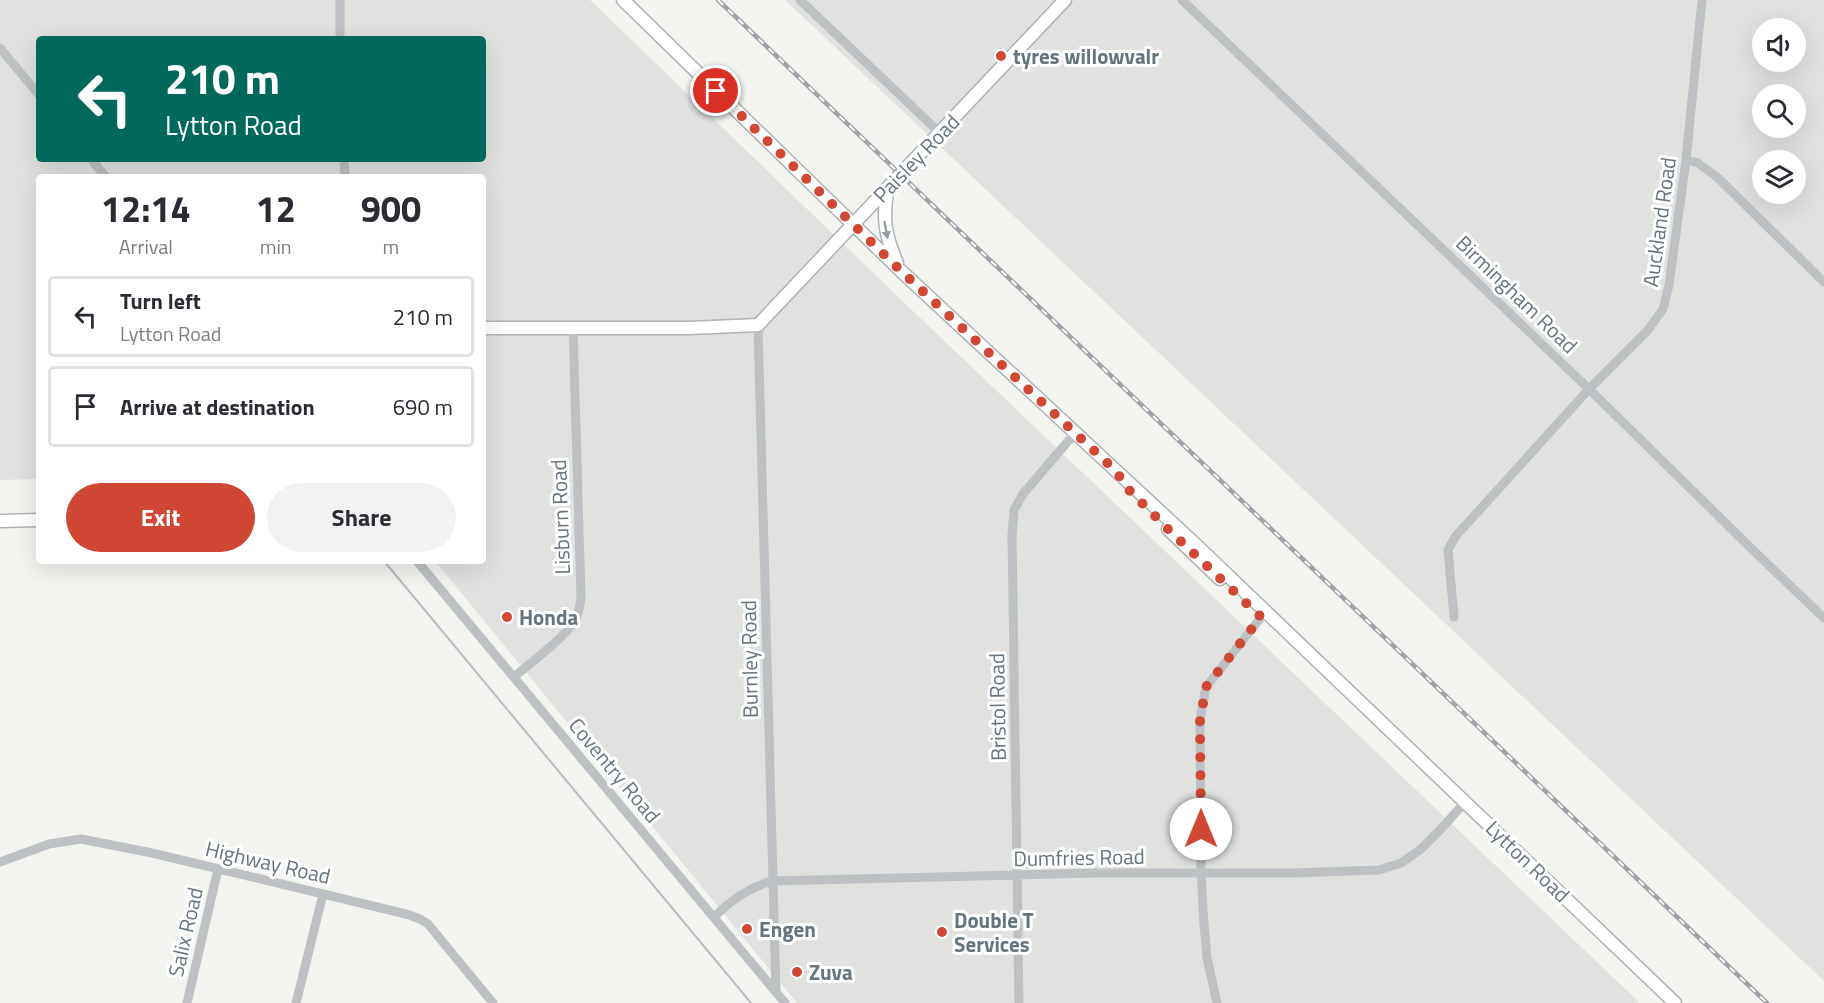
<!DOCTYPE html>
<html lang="en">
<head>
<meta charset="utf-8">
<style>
  :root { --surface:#fff; --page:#f2f2f3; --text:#2b2b33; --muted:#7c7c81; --line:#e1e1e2; --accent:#d04733 }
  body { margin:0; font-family:"Titillium Web",sans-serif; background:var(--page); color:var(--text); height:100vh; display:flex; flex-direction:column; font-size:22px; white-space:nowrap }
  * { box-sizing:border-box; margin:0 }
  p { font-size:20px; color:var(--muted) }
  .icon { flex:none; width:33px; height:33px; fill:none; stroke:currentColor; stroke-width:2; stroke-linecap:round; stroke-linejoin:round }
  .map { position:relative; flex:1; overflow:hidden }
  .drawer { position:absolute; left:36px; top:174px; width:450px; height:390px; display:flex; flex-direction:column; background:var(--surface); border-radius:6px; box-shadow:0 6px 24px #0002 }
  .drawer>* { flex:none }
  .hud { position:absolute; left:36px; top:36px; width:450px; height:126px; border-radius:6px; box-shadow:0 6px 24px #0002; background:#00695c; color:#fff; overflow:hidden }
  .tools { position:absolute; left:1752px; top:18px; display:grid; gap:12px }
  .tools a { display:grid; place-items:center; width:54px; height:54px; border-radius:50%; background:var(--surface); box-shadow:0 6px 24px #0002; font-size:30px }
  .pin { position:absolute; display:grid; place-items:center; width:51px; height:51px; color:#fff; margin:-26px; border:3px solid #fff; border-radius:50%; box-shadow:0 2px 6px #0007 }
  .me { position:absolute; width:66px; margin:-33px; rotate:0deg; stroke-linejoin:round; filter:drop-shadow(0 0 4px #0008) }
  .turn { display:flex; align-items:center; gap:21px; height:126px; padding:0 30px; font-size:27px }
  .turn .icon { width:78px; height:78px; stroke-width:2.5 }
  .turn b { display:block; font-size:42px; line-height:51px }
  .eta { display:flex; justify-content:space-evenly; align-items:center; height:102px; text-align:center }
  .eta b { font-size:36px; font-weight:700; line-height:42px }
  .button { display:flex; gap:12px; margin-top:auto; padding:12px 30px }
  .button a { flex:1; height:69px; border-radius:36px; background:var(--accent); color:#fff; font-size:24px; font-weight:700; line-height:69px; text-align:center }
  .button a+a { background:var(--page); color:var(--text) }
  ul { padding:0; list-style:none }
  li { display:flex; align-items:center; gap:18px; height:81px; margin:0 12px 9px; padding:0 18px; border:3px solid var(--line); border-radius:6px }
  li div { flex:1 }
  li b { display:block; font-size:22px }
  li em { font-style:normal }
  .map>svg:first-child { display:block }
</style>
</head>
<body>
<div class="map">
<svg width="1824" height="1003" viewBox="0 0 1824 1003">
  <rect width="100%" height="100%" fill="#f3f3f0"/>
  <!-- built -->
  <path fill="#e1e2e0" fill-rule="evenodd" d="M0 0H590L916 314 1640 1003H797L435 561H483V177H39V479L0 480ZM39 39H483V159H39Z
    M785 0H1824V981ZM1762 28H1796V62H1762ZM1762 94H1796V128H1762ZM1762 160H1796V194H1762Z"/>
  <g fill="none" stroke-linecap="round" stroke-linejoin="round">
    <!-- stream -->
    <path stroke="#b3bfc1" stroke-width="2" d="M384 561 751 1003"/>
    <defs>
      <path id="major" d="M623 0 901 271 1195 544 1675 1003
        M888 188C882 218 885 235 897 263
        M483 328H690L758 325 1065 0
        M0 521 39 520
        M1168 529 1220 579"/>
    </defs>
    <!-- major casing -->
    <use href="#major" stroke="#aeb3b6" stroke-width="15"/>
    <!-- minor -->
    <path stroke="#bdc1c4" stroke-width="9" d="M340 0V39
      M800 0 940 133
      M1182 0 1589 389 1757 554 1824 618
      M0 48 39 95
      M91 159 106 177
      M344 159 345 177
      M1686 160 1698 163 1717 177 1824 282
      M758 325 776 992
      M417 561 785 1003
      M1454 617 1448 550 1455 537 1589 389 1648 330 1663 309 1669 285 1686 160 1702 0
      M514 677C530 663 565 638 576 619 579 612 580 604 581 597L573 327
      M0 862 49 844 81 839 152 853 406 914 420 919 428 924 493 1003
      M715 916C733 899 748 888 772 881L1095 873H1292L1379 870 1401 863 1421 849 1441 829 1466 801
      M187 1003 218 869
      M296 1003 323 894
      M1019 1003 1012 535 1014 510 1023 494 1075 433
      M1217 1003 1207 958 1204 924 1201 873 1200 720 1206 687 1266 611"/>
    <!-- major -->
    <use href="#major" stroke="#fff" stroke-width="12"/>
    <defs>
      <path id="rail" d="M718 0 1767 1003"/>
    </defs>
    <!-- rail casing -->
    <use href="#rail" stroke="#9da3a7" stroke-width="4.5"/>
    <!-- rail -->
    <use href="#rail" stroke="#fff" stroke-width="2" stroke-dasharray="7" stroke-linecap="butt"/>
  </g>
  <!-- one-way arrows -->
  <defs><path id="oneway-solid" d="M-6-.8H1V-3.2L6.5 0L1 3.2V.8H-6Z" transform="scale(1.5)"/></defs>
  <use fill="#939ea5" href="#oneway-solid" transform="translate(886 230) rotate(80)"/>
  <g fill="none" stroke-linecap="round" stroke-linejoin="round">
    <!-- route -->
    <path stroke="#d04733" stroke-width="10" stroke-dasharray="0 18" d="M716 91 901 271 1117 472 1125 486 1172 533 1261 617 1206 687 1200 720 1201 829"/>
  </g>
  <!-- markers -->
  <g fill="#d04733" stroke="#fff" stroke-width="2">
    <circle cx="1001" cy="56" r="6"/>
    <circle cx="507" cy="617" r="6"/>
    <circle cx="747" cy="929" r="6"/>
    <circle cx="942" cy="932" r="6"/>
    <circle cx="797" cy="972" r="6"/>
  </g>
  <g text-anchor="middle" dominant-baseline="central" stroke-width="6" stroke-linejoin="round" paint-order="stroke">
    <!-- poi labels -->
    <g font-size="21" font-weight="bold" fill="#65757e" stroke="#fff" text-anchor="start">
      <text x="1013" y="56">tyres willowvalr</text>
      <text x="519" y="617">Honda</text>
      <text x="954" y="920">Double T<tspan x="954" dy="24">Services</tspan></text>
      <text x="759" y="929">Engen</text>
      <text x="809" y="972">Zuva</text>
    </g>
    <!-- street labels -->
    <g font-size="21" fill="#65757e" stroke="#fff">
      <text transform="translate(916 158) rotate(-46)">Paisley Road</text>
      <text transform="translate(1659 222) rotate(-82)">Auckland Road</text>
      <text transform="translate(1517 294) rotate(44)">Birmingham Road</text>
      <text transform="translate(560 517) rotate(-92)">Lisburn Road</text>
      <text transform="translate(749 659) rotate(-91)">Burnley Road</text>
      <text transform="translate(997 707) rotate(-91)">Bristol Road</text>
      <text transform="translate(615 770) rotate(50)">Coventry Road</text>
      <text transform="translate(1079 857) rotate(-1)">Dumfries Road</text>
      <text transform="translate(1528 861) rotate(44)">Lytton Road</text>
      <text transform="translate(268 862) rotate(13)">Highway Road</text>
      <text transform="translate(185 932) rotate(-77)">Salix Road</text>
    </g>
  </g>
</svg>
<div class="tools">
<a><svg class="icon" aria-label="sound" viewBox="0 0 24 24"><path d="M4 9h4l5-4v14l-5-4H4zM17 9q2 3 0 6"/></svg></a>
<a><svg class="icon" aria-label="search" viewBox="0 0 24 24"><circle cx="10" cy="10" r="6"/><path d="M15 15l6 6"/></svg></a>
<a><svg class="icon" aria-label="layers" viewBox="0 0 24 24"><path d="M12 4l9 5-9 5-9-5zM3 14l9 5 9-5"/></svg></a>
</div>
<div class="pin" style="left:716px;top:91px;background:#d93025"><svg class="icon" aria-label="arrive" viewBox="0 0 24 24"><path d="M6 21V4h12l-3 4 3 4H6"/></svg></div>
<svg class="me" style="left:1201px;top:829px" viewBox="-20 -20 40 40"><circle r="19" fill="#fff"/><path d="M0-13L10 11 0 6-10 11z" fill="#d04733"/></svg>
<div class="hud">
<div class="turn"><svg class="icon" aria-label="left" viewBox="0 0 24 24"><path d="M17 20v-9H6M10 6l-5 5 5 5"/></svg><div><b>210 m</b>Lytton Road</div></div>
</div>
<section class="drawer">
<div class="eta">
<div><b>12:14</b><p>Arrival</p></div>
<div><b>12</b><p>min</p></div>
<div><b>900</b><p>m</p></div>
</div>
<ul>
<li><svg class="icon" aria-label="left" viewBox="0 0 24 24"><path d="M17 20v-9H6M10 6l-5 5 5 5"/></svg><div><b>Turn left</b><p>Lytton Road</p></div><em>210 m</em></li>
<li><svg class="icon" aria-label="arrive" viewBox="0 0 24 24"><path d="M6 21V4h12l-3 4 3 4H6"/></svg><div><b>Arrive at destination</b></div><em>690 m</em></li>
</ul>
<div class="button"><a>Exit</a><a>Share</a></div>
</section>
</div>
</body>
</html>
